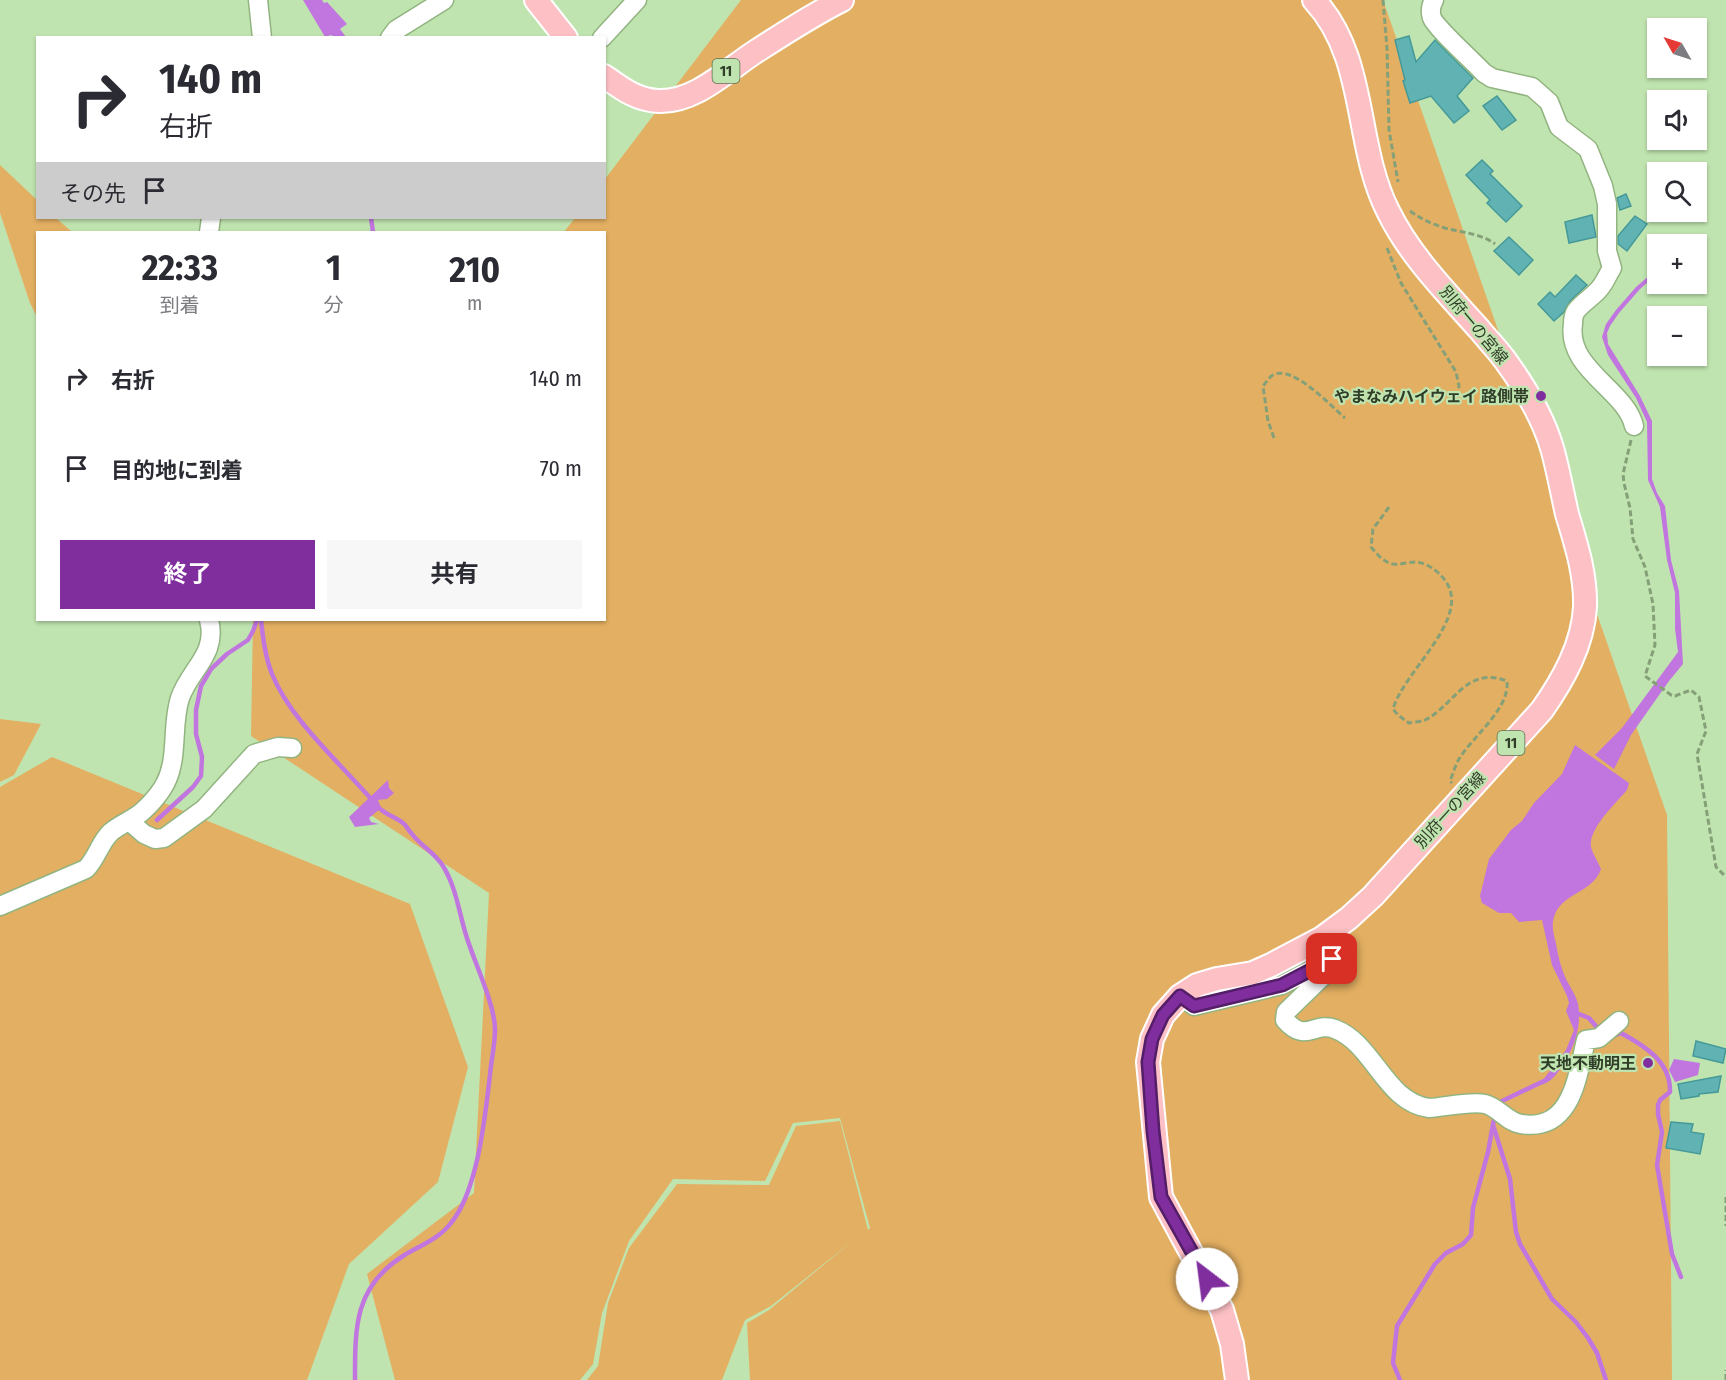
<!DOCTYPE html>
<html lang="ja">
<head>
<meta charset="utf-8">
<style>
  :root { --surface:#fff; --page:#f7f7f7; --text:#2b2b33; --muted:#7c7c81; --accent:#802e9e }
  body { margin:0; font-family:"Fira Sans Condensed","Noto Sans JP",sans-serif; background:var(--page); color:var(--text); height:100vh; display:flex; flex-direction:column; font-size:22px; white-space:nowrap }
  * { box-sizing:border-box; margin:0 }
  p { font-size:20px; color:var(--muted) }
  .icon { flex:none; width:33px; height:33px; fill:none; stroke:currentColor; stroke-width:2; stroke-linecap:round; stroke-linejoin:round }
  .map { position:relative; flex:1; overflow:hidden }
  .details { position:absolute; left:36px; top:231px; width:570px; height:390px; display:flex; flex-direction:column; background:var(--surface); border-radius:0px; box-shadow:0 2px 4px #0004 }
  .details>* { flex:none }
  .banner { position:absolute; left:36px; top:36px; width:570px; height:183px; border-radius:0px; box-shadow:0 2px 4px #0004; background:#fff; color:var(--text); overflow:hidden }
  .needle { width:39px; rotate:309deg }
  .fabs { position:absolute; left:1647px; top:18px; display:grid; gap:12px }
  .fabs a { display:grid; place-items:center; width:60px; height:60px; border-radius:0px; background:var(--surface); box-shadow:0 2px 4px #0004; font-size:30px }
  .pin { position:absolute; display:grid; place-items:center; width:51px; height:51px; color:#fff; margin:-26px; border-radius:12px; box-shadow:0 3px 9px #0006 }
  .me { position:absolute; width:66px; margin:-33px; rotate:330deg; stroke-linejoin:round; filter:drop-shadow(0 0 4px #0008) }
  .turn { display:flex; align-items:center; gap:21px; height:126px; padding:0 24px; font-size:27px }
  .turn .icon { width:78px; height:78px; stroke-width:2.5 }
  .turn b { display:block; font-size:42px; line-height:51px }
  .then { display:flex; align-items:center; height:57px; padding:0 24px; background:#0003; gap:12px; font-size:22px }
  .eta { display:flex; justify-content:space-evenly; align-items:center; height:102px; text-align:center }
  .eta b { font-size:36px; font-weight:700; line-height:42px }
  .primary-button { display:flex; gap:12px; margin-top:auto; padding:12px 24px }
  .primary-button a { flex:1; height:69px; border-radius:0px; background:var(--accent); color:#fff; font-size:24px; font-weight:700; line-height:69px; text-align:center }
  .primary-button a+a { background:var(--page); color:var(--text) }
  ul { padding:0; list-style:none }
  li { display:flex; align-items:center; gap:18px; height:90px; padding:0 24px }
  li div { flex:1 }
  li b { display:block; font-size:22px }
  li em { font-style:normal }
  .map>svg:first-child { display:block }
</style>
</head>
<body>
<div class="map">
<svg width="1726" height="1380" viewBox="0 0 1726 1380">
  <rect width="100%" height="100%" fill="#c0e4af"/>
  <!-- green -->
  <path fill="#e3af62" d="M741 0H1383L1667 815 1672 1380H750L747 1323 769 1310 855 1239 771 1306 745 1320 722 1380H587L598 1366 608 1303 629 1248 677 1184 769 1185 796 1126 840 1121 868 1230 870 1228 840 1118 793 1123 765 1181 673 1179 629 1241 602 1313 593 1364 580 1380H395L367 1274 474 1193 489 893 251 736 253 620H604V232H564L575 218H604L605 179Z
    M0 165 37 200 38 218H56L72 232H38L37 317 30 303 0 213Z
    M0 719 41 724 14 775 0 782Z
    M52 757 410 904 468 1067 438 1182 349 1264 307 1380H0V787Z"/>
  <!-- water -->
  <path fill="#c176df" d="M303 0H322L324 3 327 2 347 24 340 29 346 37H335L331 35 325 37Z
    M1657 269V274L1640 289 1619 313 1610 326 1607 333 1608 344 1640 396 1652 421V479L1657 493 1665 506 1671 560 1679 591 1683 664 1669 681 1631 735 1614 769 1595 755 1622 728 1678 652 1675 629V593L1667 560 1660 507 1648 480 1647 422 1636 398 1608 355 1602 337 1606 324 1616 310 1636 287Z
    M1575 745 1629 783 1627 790C1616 803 1588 829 1591 847 1593 854 1598 862 1601 869 1593 893 1561 893 1554 917 1551 926 1554 935 1556 944 1558 956 1561 968 1566 979 1570 987 1576 995 1578 1004 1582 1026 1574 1048 1563 1065 1557 1074 1550 1084 1539 1085L1566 1050 1574 1030 1566 1011 1569 1003 1567 996 1552 965 1542 920 1519 922 1511 913H1499L1482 903 1480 896 1489 859 1511 830 1522 821 1534 803 1562 774Z
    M388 780 389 788 394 793 387 799 378 800 381 808 369 818 371 822 379 824 355 827 349 817Z
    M1674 1059 1700 1063 1698 1075 1675 1082 1669 1070Z"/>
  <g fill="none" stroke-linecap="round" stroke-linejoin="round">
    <!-- stream -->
    <path stroke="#c176df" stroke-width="4.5" d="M371 218 373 232
      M261 620C263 638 265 656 272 674 290 719 339 762 372 800
      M157 820 193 787 201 776 202 757 196 734V710L201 686 211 669 227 654 248 640 253 631 257 620
      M1574 1012 1589 1018 1600 1031
      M1612 1036 1621 1033C1645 1046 1671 1062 1670 1092L1660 1100 1658 1105V1114L1662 1132 1657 1165 1672 1254 1681 1277
      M1500 1102 1544 1081
      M1493 1125 1510 1179 1516 1232 1520 1244 1552 1299 1576 1322 1588 1338 1597 1353 1606 1380
      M355 1380C355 1328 354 1287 403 1256 419 1246 439 1239 451 1223 478 1190 485 1117 490 1075 491 1061 495 1045 495 1030 495 1004 474 962 466 935 459 912 456 887 443 866 435 853 421 846 412 834 408 830 407 826 403 823 395 817 384 814 377 806
      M1400 1380 1393 1363 1397 1326 1435 1264 1446 1253 1463 1244 1471 1235 1473 1208 1488 1152 1494 1119"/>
  </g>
  <!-- building -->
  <path fill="#61b3b3" stroke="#459999" stroke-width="1.5" d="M1409 36 1416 62 1435 40 1473 78 1457 96 1469 111 1454 123 1431 96 1410 103 1403 81 1405 80 1395 40Z
    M1497 96 1516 120 1502 130 1483 106Z
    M1482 160 1493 171 1490 174 1522 206 1506 222 1487 203 1490 200 1466 175Z
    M1626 194 1631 206 1620 210 1617 198Z
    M1592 215 1596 237 1569 243 1565 222Z
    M1635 216 1647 224 1627 251 1618 244V236Z
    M1509 237 1533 260 1519 275 1494 251Z
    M1576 275 1587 285 1571 300 1564 312 1554 321 1538 304 1550 292 1555 297Z
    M1696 1041 1726 1049 1723 1063 1693 1056Z
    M1721 1076 1718 1092 1699 1094V1096L1681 1099 1678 1084Z
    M1671 1122 1693 1124 1691 1132 1704 1134 1700 1154 1666 1148Z"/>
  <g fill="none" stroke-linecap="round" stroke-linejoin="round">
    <defs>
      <path id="minor" d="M258 0 262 38
        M1434 0C1431 5 1430 12 1432 18 1436 28 1474 62 1484 73L1492 78 1532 87 1549 102 1559 127 1588 149 1603 186 1607 204V251L1612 268C1608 274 1605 282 1600 288 1594 296 1583 302 1576 311 1574 314 1573 320 1573 324 1566 369 1626 390 1634 426
        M390 38 396 30 444 0
        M602 38 637 0
        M209 232 211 218
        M129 821 144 834 155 839 164 838 204 809 254 754 278 747 292 748
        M0 906 86 869C97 858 100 842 111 832 118 826 127 822 135 817 146 810 159 795 165 784 179 758 171 725 180 698 190 669 218 654 209 620
        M1180 996 1194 1006 1282 985 1339 955 1343 959 1342 963 1323 976 1286 1012 1285 1020C1306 1044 1314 1021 1335 1029 1374 1044 1385 1102 1429 1108 1445 1107 1470 1101 1485 1104 1498 1107 1507 1122 1521 1124 1572 1132 1577 1077 1586 1040L1599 1038 1619 1021"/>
      <path id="major" d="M536 0 566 38
        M604 76C621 88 636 100 658 101 694 103 726 71 755 52 783 34 812 15 842 0
        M1237 1380 1232 1344 1222 1310 1161 1197 1148 1062 1152 1039 1163 1015 1180 996 1197 985 1217 979 1253 973 1271 965 1322 938 1349 918 1373 896 1542 710C1563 680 1583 645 1585 607 1586 574 1576 544 1567 514 1562 492 1558 469 1552 448 1543 417 1524 386 1505 360 1497 349 1487 339 1479 329 1446 292 1410 256 1388 211 1354 144 1368 58 1314 0"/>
    </defs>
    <!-- minor casing -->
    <use href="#minor" stroke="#92b481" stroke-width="21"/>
    <!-- major casing -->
    <use href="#major" stroke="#fff" stroke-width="26"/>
    <!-- path -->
    <path stroke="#85a078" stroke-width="3" stroke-dasharray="6 3" stroke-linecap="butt" d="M1383 0 1387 48 1389 130 1398 182
      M1410 211C1421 219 1432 224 1445 228 1463 233 1480 233 1495 244
      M1387 248 1401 283 1456 372 1459 386 1458 392
      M1274 438 1268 421 1263 386C1266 383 1269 377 1273 375 1292 364 1331 406 1345 418
      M1631 440 1623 474 1624 483 1630 508 1633 539 1645 567 1653 604 1655 645 1645 676 1671 695 1675 696 1691 690 1699 697 1706 731 1697 754 1716 867 1726 877
      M1389 507 1373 529 1371 547C1377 554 1383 562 1393 564 1400 565 1409 562 1416 562 1430 563 1446 577 1450 590 1462 626 1403 674 1393 709L1398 715 1409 723C1413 722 1419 722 1423 721 1453 708 1465 665 1507 681 1510 709 1473 736 1459 759 1455 766 1453 774 1450 781L1452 783
      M1726 1197V1226
      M1726 1380V1370"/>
    <!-- minor -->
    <use href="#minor" stroke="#fff" stroke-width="18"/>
    <!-- major -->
    <use href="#major" stroke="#fdc1c5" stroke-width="22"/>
  </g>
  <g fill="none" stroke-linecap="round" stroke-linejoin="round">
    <defs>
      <path id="route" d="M1207 1279 1161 1197 1153 1131 1148 1062 1152 1039 1163 1015 1180 996 1194 1006 1282 985 1332 959"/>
    </defs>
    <!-- route casing -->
    <use href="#route" stroke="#531e67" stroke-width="15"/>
    <!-- route -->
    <use href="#route" stroke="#802e9e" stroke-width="10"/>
  </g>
  <!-- markers -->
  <g fill="#802e9e" stroke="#c0e4af" stroke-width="2">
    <circle cx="1541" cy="396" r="6"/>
    <circle cx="1648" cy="1063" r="6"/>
  </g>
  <g text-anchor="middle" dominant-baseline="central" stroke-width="4.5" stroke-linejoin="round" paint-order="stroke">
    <!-- shield labels -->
    <g fill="#c0e4af" stroke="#5b7051" stroke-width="1.5">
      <rect x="712.5" y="59" width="27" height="24" rx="4.5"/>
      <rect x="1497.5" y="731" width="27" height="24" rx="4.5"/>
    </g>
    <g font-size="15" font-weight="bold" fill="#303e29">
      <text x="726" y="71">11</text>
      <text x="1511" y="743">11</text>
    </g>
    <!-- street labels -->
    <g font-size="16" fill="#303e29" stroke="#c0e4af">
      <text transform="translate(1474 325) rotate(50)">別府一の宮線</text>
      <text transform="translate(1450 810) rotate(-48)">別府一の宮線</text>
    </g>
    <!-- poi labels -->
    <g font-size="16" font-weight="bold" fill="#303e29" stroke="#c0e4af" text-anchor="end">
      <text x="1529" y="396">やまなみハイウェイ 路側帯</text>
      <text x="1636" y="1063">天地不動明王</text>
    </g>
  </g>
</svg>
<div class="fabs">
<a><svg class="needle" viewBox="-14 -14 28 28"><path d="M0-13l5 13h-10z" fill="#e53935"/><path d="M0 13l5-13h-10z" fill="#7c7c81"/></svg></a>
<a><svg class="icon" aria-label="sound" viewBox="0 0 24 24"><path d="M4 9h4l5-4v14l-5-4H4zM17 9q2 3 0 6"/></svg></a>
<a><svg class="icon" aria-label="search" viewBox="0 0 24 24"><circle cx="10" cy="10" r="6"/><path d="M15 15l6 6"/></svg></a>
<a>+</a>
<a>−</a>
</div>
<div class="pin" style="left:1332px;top:959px;background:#d93025"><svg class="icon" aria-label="arrive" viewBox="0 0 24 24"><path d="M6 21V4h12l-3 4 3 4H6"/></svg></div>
<svg class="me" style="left:1207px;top:1279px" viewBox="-20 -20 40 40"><circle r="19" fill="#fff"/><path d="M0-13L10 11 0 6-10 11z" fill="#802e9e"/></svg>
<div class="banner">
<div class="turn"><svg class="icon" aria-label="right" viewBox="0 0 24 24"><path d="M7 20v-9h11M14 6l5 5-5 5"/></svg><div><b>140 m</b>右折</div></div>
<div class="then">その先<svg class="icon" aria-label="arrive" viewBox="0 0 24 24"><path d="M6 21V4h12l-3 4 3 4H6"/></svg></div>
</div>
<section class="details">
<div class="eta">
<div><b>22:33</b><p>到着</p></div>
<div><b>1</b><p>分</p></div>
<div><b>210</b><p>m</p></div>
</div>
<ul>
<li><svg class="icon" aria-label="right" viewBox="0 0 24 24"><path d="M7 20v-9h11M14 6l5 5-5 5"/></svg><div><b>右折</b></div><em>140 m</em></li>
<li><svg class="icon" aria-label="arrive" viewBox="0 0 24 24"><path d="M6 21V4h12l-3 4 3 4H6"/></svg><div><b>目的地に到着</b></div><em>70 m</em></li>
</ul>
<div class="primary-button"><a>終了</a><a>共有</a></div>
</section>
</div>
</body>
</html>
